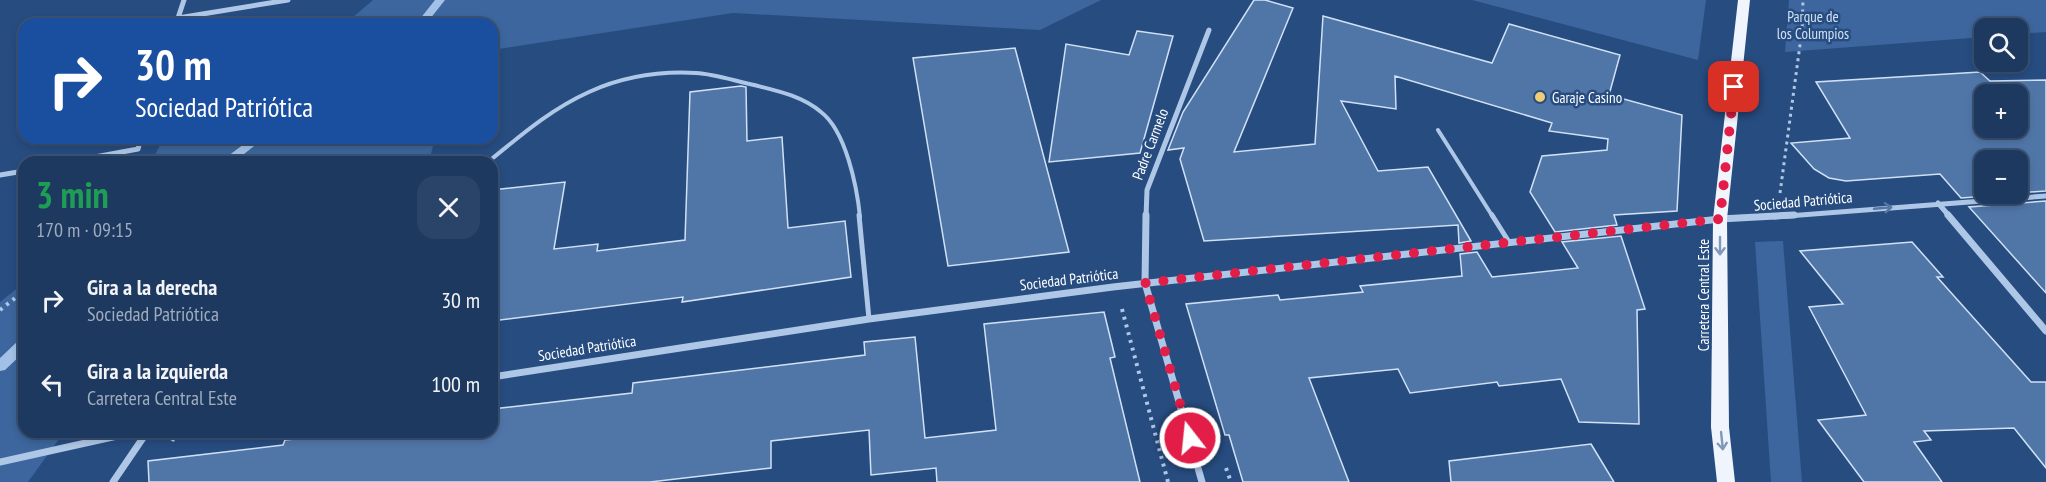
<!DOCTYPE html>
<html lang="es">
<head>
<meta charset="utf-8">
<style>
  :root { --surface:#1d3960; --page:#2a4469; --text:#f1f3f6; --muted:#a0acbd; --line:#3b5375 }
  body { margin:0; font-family:"PT Sans Narrow",sans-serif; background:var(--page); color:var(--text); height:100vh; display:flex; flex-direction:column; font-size:22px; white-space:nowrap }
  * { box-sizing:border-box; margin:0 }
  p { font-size:20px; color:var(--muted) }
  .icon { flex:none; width:33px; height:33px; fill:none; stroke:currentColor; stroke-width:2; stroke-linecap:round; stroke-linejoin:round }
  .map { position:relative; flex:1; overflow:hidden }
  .drawer { position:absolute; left:18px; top:156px; width:480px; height:282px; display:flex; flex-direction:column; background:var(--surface); border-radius:18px; box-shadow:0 3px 9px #0003,0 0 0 2px var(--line) }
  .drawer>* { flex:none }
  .banner { position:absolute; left:18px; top:18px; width:480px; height:126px; border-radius:18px; box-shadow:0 3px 9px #0003,0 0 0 2px var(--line); background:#1a4fa0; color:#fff; overflow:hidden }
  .controls { position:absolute; left:1974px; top:18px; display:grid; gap:12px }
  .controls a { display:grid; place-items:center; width:54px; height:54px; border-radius:12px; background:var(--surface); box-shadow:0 3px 9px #0003,0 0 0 2px var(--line); font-size:30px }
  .pin { position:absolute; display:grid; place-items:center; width:51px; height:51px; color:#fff; margin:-26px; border-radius:12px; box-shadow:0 3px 9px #0006 }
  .me { position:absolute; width:66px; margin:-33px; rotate:344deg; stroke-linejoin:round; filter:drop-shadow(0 0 4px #0008) }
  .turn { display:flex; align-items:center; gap:21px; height:126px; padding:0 18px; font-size:27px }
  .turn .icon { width:78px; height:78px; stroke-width:2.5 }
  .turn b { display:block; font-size:42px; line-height:51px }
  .round { display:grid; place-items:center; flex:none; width:63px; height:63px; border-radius:18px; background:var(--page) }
  .head { display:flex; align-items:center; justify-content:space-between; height:102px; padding:0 18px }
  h1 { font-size:36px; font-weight:700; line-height:45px; color:#1e9e55 }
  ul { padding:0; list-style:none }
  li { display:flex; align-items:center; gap:18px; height:84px; padding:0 18px }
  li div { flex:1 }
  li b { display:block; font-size:22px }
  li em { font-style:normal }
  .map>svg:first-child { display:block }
</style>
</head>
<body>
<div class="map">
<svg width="2046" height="482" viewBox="0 0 2046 482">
  <rect width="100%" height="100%" fill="#274c80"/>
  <!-- green -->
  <path fill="#3c669d" d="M373 0H1101L1040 30 733 13 492 50V24H345Z
    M1472 0H1706L1698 60Z
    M1789 0H2046V32L2018 34V28H1984V37L1785 52Z
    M164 138H435L429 162H151Z
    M1783 241 1802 482H1771L1755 242Z
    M24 283V432H64L28 482H0V302Z"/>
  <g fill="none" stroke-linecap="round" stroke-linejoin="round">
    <!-- stream -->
    <path fill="#a3c1e6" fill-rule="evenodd" d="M435 0H445L426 24H416Z
      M252 138H264L234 162H220Z
      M24 339V352L5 370 0 371V358L19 340Z"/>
  </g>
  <!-- building -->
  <path fill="#5076a8" stroke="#d1e1f5" stroke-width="1.5" fill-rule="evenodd" d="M1254 0H1265L1293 8 1234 152 1315 144 1323 16 1492 63 1509 24 1620 55 1609 95 1682 115 1677 211 1614 215 1617 225 1555 232 1530 192 1542 156 1607 150 1608 139 1549 131 1552 123 1395 76 1396 109 1341 101 1378 171 1428 167 1471 241 1459 243 1458 225 1204 241 1180 159 1184 148 1168 150 1183 112Z
    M1137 31 1173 36 1140 153 1049 162 1066 44 1129 55Z
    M1015 48 1069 252 948 266 913 58Z
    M1980 72 1990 81 2046 80V191L2018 193V160H1984V194H2015L1961 198 1940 174 1846 181 1829 178 1814 169 1791 143 1850 138 1816 82ZM1984 94H2018V128H1984Z
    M741 86 746 87 747 141 782 137 788 228 845 221 851 277 682 302 683 297 492 321V190L565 182 554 249 598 244 597 251 685 240 690 92Z
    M2046 201V293L1969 207Z
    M1621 236 1645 309 1637 310 1639 424 1579 422 1561 379 1499 386 1497 382 1410 393 1398 369 1309 378 1349 482H1243L1229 435H1225L1186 304 1278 295 1280 300 1363 292 1360 286 1462 276 1460 254 1477 252 1492 277 1578 268 1562 242Z
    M1912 242 1943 277H1937L2031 382H2046V468L2014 428 1924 431 1931 440 1914 442 1942 482H1864L1818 420 1866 415 1809 307 1843 304 1800 251Z
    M1104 312 1115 357 1110 358 1140 482H937L936 468 871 475 869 430 771 441V468L650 482H149L148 461 283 445 285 440 363 432H492V409L632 393 633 383 865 355 864 342 915 337 925 438 996 430 984 324Z
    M1591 444 1614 482H1451L1449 461Z"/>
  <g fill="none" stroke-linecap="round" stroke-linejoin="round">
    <!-- path-far1 -->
    <path stroke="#aec7e6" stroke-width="3" stroke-dasharray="3 4" stroke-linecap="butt" d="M1780 193 1802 30 1803 0"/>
    <!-- path -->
    <path stroke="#aec7e6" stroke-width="4" stroke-dasharray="3 5" stroke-linecap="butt" d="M1122 309 1168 482
      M0 310 24 291
      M172 441 178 432
      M1226 468 1231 482"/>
    <!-- lane-far1 -->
    <path stroke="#aec7e6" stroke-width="4" d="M1438 130 1493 217
      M488 162C520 136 551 109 589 92 622 77 660 71 696 73 715 74 735 81 754 85 778 91 802 96 821 112 846 131 857 187 860 217"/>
    <!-- lane -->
    <path stroke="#aec7e6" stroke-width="5" d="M859 215 869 319
      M1492 215 1509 242"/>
    <!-- street-far1 -->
    <path stroke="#aec7e6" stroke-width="5" d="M178 18 288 0
      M176 24 184 0
      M68 162 138 149 141 138
      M0 175 24 171
      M1938 203 1950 217
      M1146 217 1147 190 1209 30
      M1774 217 2046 196"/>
    <!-- street -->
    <path stroke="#aec7e6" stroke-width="7" d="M1146 215 1145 283 1202 482
      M1948 215 2046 331
      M492 377 869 319 1113 287 1720 219 1794 215
      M0 462 135 432
      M113 482 147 432"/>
    <!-- primary -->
    <path fill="#eff4fd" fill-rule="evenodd" d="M1738 0H1750L1727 219 1729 427 1735 482H1717L1711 427 1713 219Z"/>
  </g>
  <!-- one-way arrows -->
  <defs><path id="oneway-shaft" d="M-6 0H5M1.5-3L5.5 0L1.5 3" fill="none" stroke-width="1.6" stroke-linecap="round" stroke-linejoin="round" transform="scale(1.5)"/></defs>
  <use stroke="#5677a4" href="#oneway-shaft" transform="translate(1883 208) rotate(-5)"/>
  <g stroke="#8198b8">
    <use href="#oneway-shaft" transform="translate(1720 246) rotate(90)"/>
    <use href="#oneway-shaft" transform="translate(1722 441) rotate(84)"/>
  </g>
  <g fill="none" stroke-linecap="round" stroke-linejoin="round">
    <!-- route -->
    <path stroke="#e11d48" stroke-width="10" stroke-dasharray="0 18" d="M1190 438 1145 283 1720 219 1734 87"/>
  </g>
  <!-- markers -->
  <circle fill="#eecd74" stroke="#274c80" stroke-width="2" cx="1540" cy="97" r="6"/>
  <g text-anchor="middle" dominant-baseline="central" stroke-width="5" stroke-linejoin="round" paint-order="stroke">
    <!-- park labels -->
    <g font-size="15" fill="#d1e1f5" stroke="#274c80">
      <text x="1813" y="16">Parque de<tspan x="1813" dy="17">los Columpios</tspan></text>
    </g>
    <!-- poi labels -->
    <g font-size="15" fill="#fff" stroke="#274c80" text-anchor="start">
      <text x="1552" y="97">Garaje Casino</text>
    </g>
    <!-- street labels -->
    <g font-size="15" fill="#fff" stroke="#274c80">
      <text transform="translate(1150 144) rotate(-69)">Padre Carmelo</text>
      <text transform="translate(1803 201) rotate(-5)">Sociedad Patriótica</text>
      <text transform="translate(1069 279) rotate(-7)">Sociedad Patriótica</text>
      <text transform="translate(1703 295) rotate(-90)">Carretera Central Este</text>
      <text transform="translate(587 348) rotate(-9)">Sociedad Patriótica</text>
    </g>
  </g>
</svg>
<div class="controls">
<a><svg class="icon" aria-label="search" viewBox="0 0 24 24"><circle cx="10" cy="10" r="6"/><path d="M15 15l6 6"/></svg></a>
<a>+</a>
<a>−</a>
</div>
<div class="pin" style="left:1734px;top:87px;background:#d93025"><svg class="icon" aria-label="arrive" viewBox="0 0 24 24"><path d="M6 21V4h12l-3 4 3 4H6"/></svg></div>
<svg class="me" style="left:1190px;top:438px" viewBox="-20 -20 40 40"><circle r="17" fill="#e11d48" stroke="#fff" stroke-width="3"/><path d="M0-11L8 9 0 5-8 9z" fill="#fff"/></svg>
<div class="banner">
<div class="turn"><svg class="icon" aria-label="right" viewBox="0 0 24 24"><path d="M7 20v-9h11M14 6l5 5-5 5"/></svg><div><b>30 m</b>Sociedad Patriótica</div></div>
</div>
<section class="drawer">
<div class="head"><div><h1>3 min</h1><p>170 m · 09:15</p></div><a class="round"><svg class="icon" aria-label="close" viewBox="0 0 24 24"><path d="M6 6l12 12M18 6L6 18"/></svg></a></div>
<ul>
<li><svg class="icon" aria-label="right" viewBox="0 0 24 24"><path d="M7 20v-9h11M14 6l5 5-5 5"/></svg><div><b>Gira a la derecha</b><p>Sociedad Patriótica</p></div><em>30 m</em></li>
<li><svg class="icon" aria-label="left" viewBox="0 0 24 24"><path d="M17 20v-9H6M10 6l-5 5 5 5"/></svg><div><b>Gira a la izquierda</b><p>Carretera Central Este</p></div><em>100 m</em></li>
</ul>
</section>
</div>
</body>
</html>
